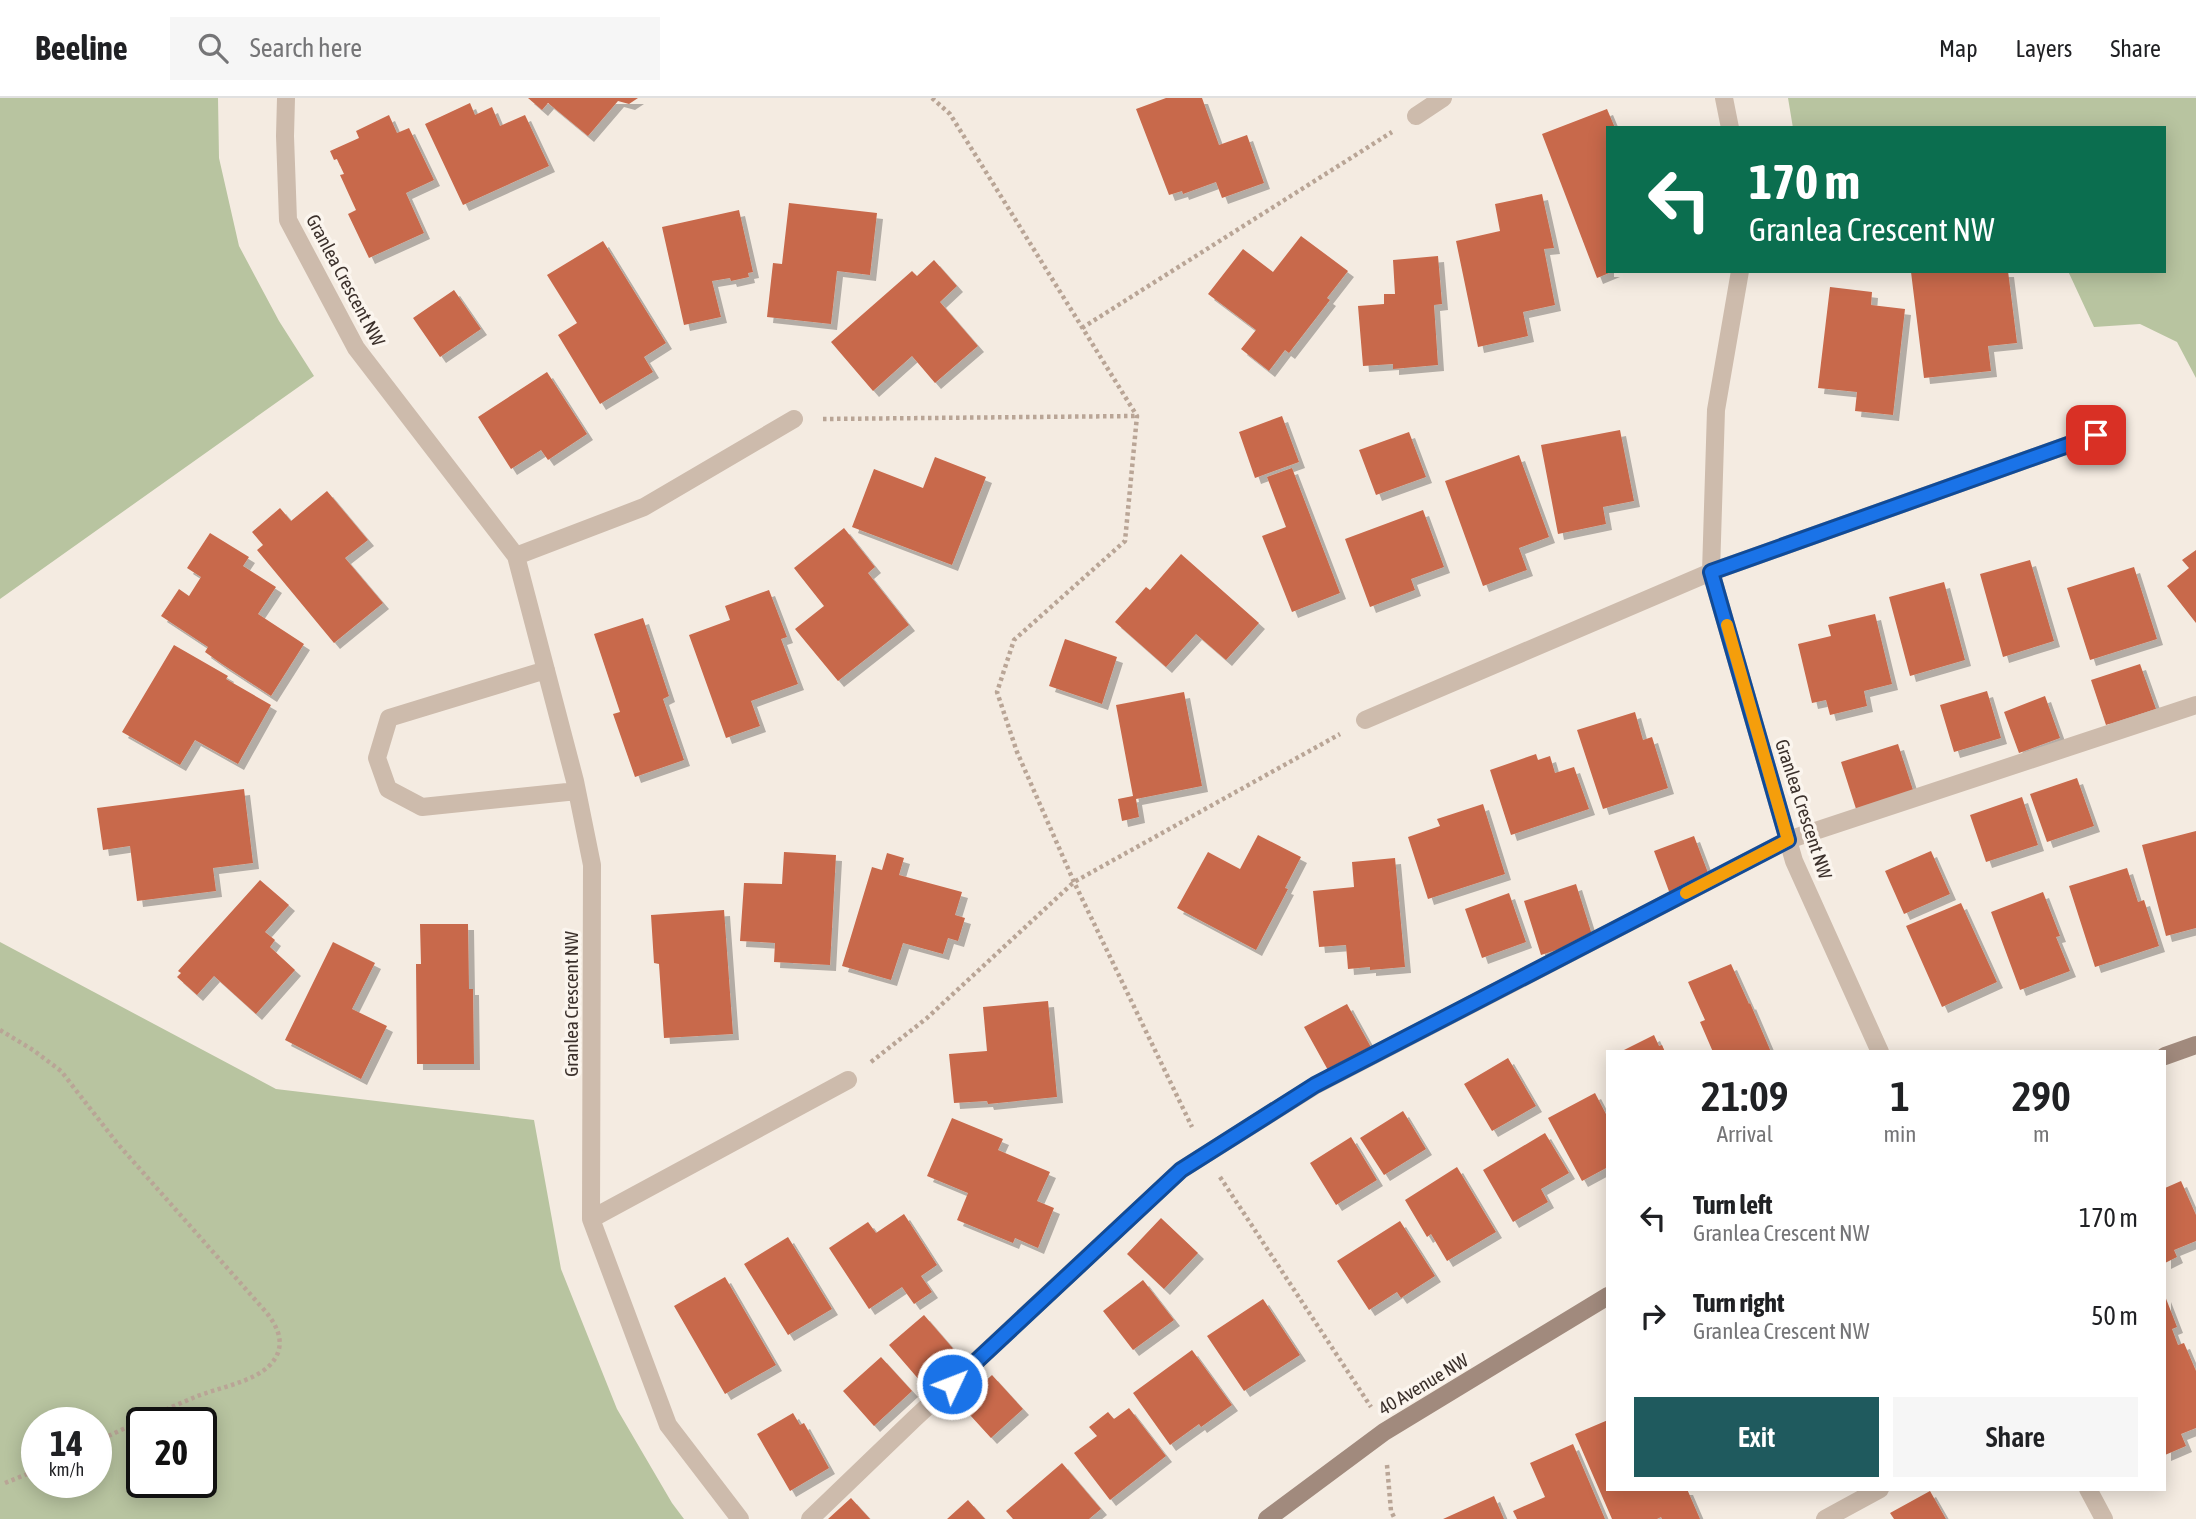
<!DOCTYPE html>
<html lang="en">
<head>
<meta charset="utf-8">
<style>
  :root { --surface:#fff; --page:#f6f6f6; --text:#202124; --muted:#757577; --line:#e0e0e0; --accent:#1f5a5e }
  body { margin:0; font-family:"Asap Condensed",sans-serif; background:var(--page); color:var(--text); height:100vh; display:flex; flex-direction:column; font-size:26px; white-space:nowrap }
  * { box-sizing:border-box; margin:0 }
  p { font-size:23px; color:var(--muted) }
  .icon { flex:none; width:38px; height:38px; fill:none; stroke:currentColor; stroke-width:2; stroke-linecap:round; stroke-linejoin:round }
  .map { position:relative; flex:1; overflow:hidden }
  .drawer { position:absolute; left:1606px; top:952px; width:560px; height:441px; display:flex; flex-direction:column; background:var(--surface); border-radius:0px; box-shadow:0 4px 18px #0003 }
  .drawer>* { flex:none }
  .hud { position:absolute; left:1606px; top:28px; width:560px; height:147px; border-radius:0px; box-shadow:0 4px 18px #0003; background:#0b6e4f; color:#fff; overflow:hidden }
  .speed { position:absolute; left:21px; top:1309px; display:flex; gap:14px; font-size:35px; font-weight:700; text-align:center }
  .speed>* { display:grid; place-content:center; width:91px; height:91px; border-radius:50%; background:var(--surface); box-shadow:0 4px 18px #0003; line-height:1 }
  .speed small { font-size:18px; font-weight:400 }
  .speed .limit { border:4px solid #111; border-radius:10px; background:#fff; color:#111 }
  .pin { position:absolute; display:grid; place-items:center; width:60px; height:60px; color:#fff; margin:-30px; border-radius:14px; box-shadow:0 4px 10px #0006 }
  .me { position:absolute; width:77px; margin:-38px; rotate:47deg; stroke-linejoin:round; filter:drop-shadow(0 0 5px #0008) }
  .turn { display:flex; align-items:center; gap:24px; height:147px; padding:0 28px; font-size:32px }
  .turn .icon { width:91px; height:91px; stroke-width:2.5 }
  .turn b { display:block; font-size:49px; line-height:60px }
  .eta { display:flex; justify-content:space-evenly; align-items:center; height:119px; text-align:center }
  .eta b { font-size:42px; font-weight:600; line-height:49px }
  .button { display:flex; gap:14px; margin-top:auto; padding:14px 28px }
  .button a { flex:1; height:80px; border-radius:0px; background:var(--accent); color:#fff; font-size:28px; font-weight:600; line-height:80px; text-align:center }
  .button a+a { background:var(--page); color:var(--text) }
  ul { padding:0; list-style:none }
  li { display:flex; align-items:center; gap:21px; height:98px; padding:0 28px }
  li div { flex:1 }
  li b { display:block; font-size:26px }
  li em { font-style:normal }
  header { display:flex; align-items:center; gap:42px; box-sizing:border-box; height:98px; padding:0 35px; background:var(--surface); border-bottom:2px solid var(--line) }
  header strong { font-size:33px }
  nav { display:flex; gap:38px; margin-inline-start:auto; font-size:24px }
  .search { width:490px; height:63px; background:var(--page); display:flex; align-items:center; gap:18px; box-sizing:border-box; padding:0 24px; border-radius:0px; color:var(--muted); font-size:26px }
  .map>svg:first-child { display:block }
</style>
</head>
<body>
<header>
<strong>Beeline</strong>
<div class="search"><svg class="icon" aria-label="search" viewBox="0 0 24 24"><circle cx="10" cy="10" r="6"/><path d="M15 15l6 6"/></svg>Search here</div>
<nav><a>Map</a><a>Layers</a><a>Share</a></nav>
</header>
<div class="map">
<svg width="2196" height="1421" viewBox="0 0 2196 1421">
  <defs>
    <filter id="shadow"><feDropShadow dx="6" dy="6" stdDeviation="0" flood-color="#0004"/></filter>
  </defs>
  <rect width="100%" height="100%" fill="#f4ebe1"/>
  <!-- green -->
  <path fill="#b8c4a0" fill-rule="evenodd" d="M0 0H218L219 60 239 148 279 223 314 278 0 501Z
    M1788 0H2196V280L2177 244 2140 226 2094 229 2068 173H2165V30H1793Z
    M0 844 276 991 534 1022 561 1171 617 1311 672 1405 684 1421H0ZM37 1325H96V1384H37ZM142 1325H201V1384H142Z"/>
  <!-- building -->
  <path fill="#c8694b" filter="url(#shadow)" d="M528 0H638L629 6 618 3 588 38 548 5 542 12Z
    M1166 0H1202L1219 47 1247 37 1264 85 1222 100 1216 84 1183 96 1182 93 1169 97 1136 11Z
    M470 5 475 17 492 9 500 28 525 17 549 68 463 107 425 26Z
    M1607 11 1615 30H1608V173H1614L1597 180 1542 36Z
    M389 17 397 35 409 30 434 82 406 95 424 135 369 160 348 116 356 112 340 77 344 76 337 61 334 62 330 53 359 40 356 33Z
    M1542 96 1554 150 1544 151 1555 207 1523 214 1528 238 1478 249 1456 143 1500 133 1495 106Z
    M789 105 877 115 870 177 837 173 831 226 767 219 773 165 782 166Z
    M739 112 753 174 748 175 749 179 731 183 730 180 712 183 721 219 684 227 662 129Z
    M1301 138 1348 173 1327 200 1330 202 1289 255 1285 252 1269 273 1241 251 1256 232 1208 196 1243 151 1273 174Z
    M603 143 666 245 644 259 653 274 600 306 558 237 577 225 547 177Z
    M1438 158 1442 206 1434 207 1438 267 1393 271V266L1363 268 1358 208 1384 206V196H1395L1393 162Z
    M934 162 957 188 940 204 978 248 935 285 912 258 873 293 831 244 912 173 917 178Z
    M2008 173 2017 245 1988 248 1991 273 1924 280 1911 174Z
    M1830 189 1872 194 1871 207 1905 211 1893 317 1855 313 1857 294 1818 290Z
    M454 192 481 231 440 259 413 220Z
    M547 274 587 336 548 362 541 352 511 371 478 319Z
    M1282 318 1299 364 1255 380 1239 334Z
    M1620 332 1634 403 1603 409 1606 426 1558 436 1541 347Z
    M1409 334 1426 379 1376 397 1359 352Z
    M1519 357 1549 439 1519 450 1527 472 1483 488 1445 383Z
    M935 359 986 379 952 467 852 429 874 371 923 390Z
    M1292 370 1340 495 1292 514 1262 438 1286 429 1267 379Z
    M327 393 368 442 345 460 383 505 334 545 257 452 263 447 252 434 280 410 291 423Z
    M1423 412 1444 469 1411 481 1415 492 1370 509 1345 441Z
    M844 430 875 469 868 475 909 527 838 583 795 531 824 508 794 470Z
    M210 435 249 459 243 468 276 489 258 516 304 546 271 598 222 566 205 554 208 549 161 518 179 491 189 498 201 479 187 470Z
    M2196 452V525L2167 488 2189 470 2182 462Z
    M1181 456 1259 525 1226 562 1196 536 1166 569 1115 524 1146 489 1150 492Z
    M2030 462 2054 543 2003 559 1980 476Z
    M2134 469 2157 541 2090 562 2067 490Z
    M1944 484 1965 562 1910 578 1889 499Z
    M769 492 787 539 781 541 798 586 751 603 760 628 726 640 689 537 730 522 725 508Z
    M1875 516 1892 586 1864 593 1867 608 1830 617 1826 602 1812 605 1798 546 1831 538 1828 527Z
    M643 520 669 598 663 601 684 662 635 679 613 616 620 614 594 536Z
    M1065 541 1117 559 1102 606 1049 588Z
    M174 547 228 578 226 581 271 607 238 666 195 642 180 667 122 634Z
    M2140 566 2156 611 2106 627 2091 582Z
    M1987 593 2001 640 1954 654 1940 607Z
    M1184 594 1202 688 1136 701 1139 719 1122 723 1118 701 1133 698 1116 607Z
    M2045 598 2060 640 2019 655 2004 614Z
    M1635 614 1643 642 1652 639 1668 690 1603 711 1577 632Z
    M1898 646 1914 695 1857 714 1841 664Z
    M1536 656 1538 662 1550 658 1555 675 1574 669 1589 711 1511 737 1490 672Z
    M2077 680 2094 728 2047 744 2030 696Z
    M244 691 253 765 213 770 216 793 137 803 130 748 103 752 97 710Z
    M2022 699 2038 747 1986 764 1970 717Z
    M1483 706 1505 776 1428 801 1408 739 1440 728 1437 721Z
    M2196 733V830L2166 838 2142 747Z
    M1258 737 1301 759 1285 790 1288 791 1256 852 1177 810 1208 754 1240 771Z
    M1694 738 1710 780 1670 796 1654 753Z
    M1931 753 1950 796 1904 816 1885 773Z
    M784 754 836 757 830 867 774 864 775 845 740 843 744 785 782 786Z
    M887 755 904 760 899 777 962 794 955 817 965 820 958 843 948 840 943 856 903 845 891 882 842 868 872 769 882 772Z
    M1395 760 1405 869 1370 872V869L1348 871 1346 847 1319 849 1313 793 1354 789 1352 764Z
    M2127 770 2138 804 2144 802 2159 848 2095 869 2069 788Z
    M260 782 289 807 265 834 275 842 270 849 295 872 256 916 214 878 197 897 177 879 181 875 178 873Z
    M1576 786 1593 840 1541 857 1524 803Z
    M2043 794 2060 838 2056 839 2070 873 2020 892 1991 814Z
    M1509 795 1526 844 1482 860 1465 811Z
    M1961 805 1997 884 1942 909 1906 828Z
    M724 812 733 936 664 940 659 866 654 865 651 817Z
    M420 826H468L469 891H473L474 966H417L416 866H421Z
    M333 844 375 865 352 911 387 928 361 981 285 942Z
    M1731 866 1749 906 1750 905 1771 954H1713L1700 924 1705 922 1688 884Z
    M1048 903 1057 999 988 1006 987 1003 954 1005 949 956 987 953 983 909Z
    M1347 906 1372 951 1329 974 1304 929Z
    M1654 937 1659 948 1662 947 1665 954H1620Z
    M1508 960 1536 1008 1492 1033 1464 986Z
    M1595 995 1608 1020V1069L1582 1083 1548 1020Z
    M1403 1013 1426 1051 1384 1077 1360 1040Z
    M952 1020 1003 1041 998 1052 1050 1074 1037 1103 1054 1110 1038 1150 1015 1140 1013 1145 957 1122 968 1095 927 1078Z
    M1545 1035 1569 1075 1541 1091 1548 1104 1513 1124 1483 1072Z
    M1351 1039 1377 1082 1336 1107 1310 1065Z
    M1457 1069 1496 1134 1447 1163 1431 1136 1427 1139 1405 1102Z
    M2181 1083 2196 1117V1143L2174 1152 2177 1159 2165 1165V1090Z
    M904 1116 937 1167 921 1178 932 1194 914 1206 902 1189 869 1211 829 1150 868 1124 876 1135Z
    M1161 1120 1198 1155 1164 1191 1127 1156Z
    M1400 1123 1435 1178 1401 1200 1397 1194 1369 1212 1337 1163Z
    M788 1139 832 1211 788 1237 744 1166Z
    M725 1179 776 1267 725 1296 674 1208Z
    M1143 1182 1174 1222 1133 1252 1103 1213Z
    M2165 1198 2177 1229 2172 1231 2178 1247 2184 1245 2196 1273V1330L2181 1336 2186 1348 2165 1357Z
    M1263 1201 1300 1257 1244 1293 1207 1238Z
    M924 1217 956 1254 921 1284 889 1247Z
    M1192 1252 1232 1307 1201 1329 1199 1326 1170 1347 1133 1295Z
    M881 1259 912 1293 874 1328 843 1293Z
    M992 1277 1023 1311 991 1340 960 1306Z
    M1129 1310 1166 1358 1110 1402 1074 1355 1097 1338 1089 1329 1108 1314 1114 1321Z
    M793 1315 800 1327 804 1325 829 1370 790 1393 757 1336Z
    M1608 1322V1391H1687L1700 1421H1662L1661 1419 1657 1421H1612L1575 1336Z
    M1573 1346 1605 1421H1517L1513 1413 1545 1399 1530 1365Z
    M1062 1365 1101 1411 1089 1421H1013L1006 1413Z
    M1930 1393 1946 1421H1894L1890 1415Z
    M1494 1398 1504 1421H1443Z
    M851 1400 870 1421H828Z
    M968 1402 985 1421H947Z"/>
  <g fill="none" stroke-linecap="round" stroke-linejoin="round">
    <!-- path -->
    <path stroke="#b9a596" stroke-width="4.5" stroke-dasharray="3.5 3.5" stroke-linecap="butt" d="M932 0 950 16 1137 318 1125 443 1014 542 997 594 1017 654 1074 784 1192 1029
      M1082 230 1392 34
      M823 321 1136 318
      M0 932 33 952 61 973 117 1045 266 1214C279 1230 287 1249 270 1267 254 1284 217 1290 195 1299 162 1313 129 1328 96 1344
      M871 964 927 920 1074 784 1340 636
      M1220 1079 1371 1309
      M1387 1367 1391 1413 1395 1421
      M5 1385 37 1372"/>
    <!-- lane -->
    <path stroke="#cdbbac" stroke-width="18" d="M810 1421 914 1321 1181 1072 1316 987 1788 742 2196 607
      M1825 1421 1880 1391"/>
    <!-- street -->
    <path stroke="#cdbbac" stroke-width="18" d="M286 0 285 38 288 122 356 250 516 458 575 683 592 767 591 1121 668 1327 740 1421
      M1724 0 1730 30
      M1416 18 1443 0
      M1740 173 1716 312 1711 474 1794 763 1880 954
      M516 458 644 409 794 321
      M546 572 389 620 377 660 388 691 422 709 577 693
      M1365 622 1711 474 2096 337
      M591 1121 848 982
      M2088 1391 2104 1421"/>
    <!-- secondary -->
    <path stroke="#a18a7d" stroke-width="18" d="M2165 958 2196 947
      M1267 1421 1384 1334 1608 1198"/>
  </g>
  <g fill="none" stroke-linecap="round" stroke-linejoin="round">
    <defs>
      <path id="route" d="M952 1286 1181 1072 1315 987 1788 742 1711 474 2096 337"/>
    </defs>
    <!-- route casing -->
    <use href="#route" stroke="#114b97" stroke-width="18"/>
    <!-- route -->
    <use href="#route" stroke="#1a73e8" stroke-width="12"/>
    <!-- slow -->
    <path stroke="#f59e0b" stroke-width="12" d="M1686 795 1788 742 1727 527"/>
  </g>
  <g text-anchor="middle" dominant-baseline="central" stroke-width="7" stroke-linejoin="round" paint-order="stroke">
    <!-- street labels -->
    <g font-size="19" fill="#3b302b" stroke="#fbf5ee">
      <text transform="translate(346 182) rotate(62)">Granlea Crescent NW</text>
      <text transform="translate(1804 711) rotate(72)">Granlea Crescent NW</text>
      <text transform="translate(571 906) rotate(-90)">Granlea Crescent NW</text>
      <text transform="translate(1423 1286) rotate(-31)">40 Avenue NW</text>
    </g>
  </g>
</svg>
<div class="speed"><div>14<small>km/h</small></div><div class="limit">20</div></div>
<div class="pin" style="left:2096px;top:337px;background:#d93025"><svg class="icon" aria-label="arrive" viewBox="0 0 24 24"><path d="M6 21V4h12l-3 4 3 4H6"/></svg></div>
<svg class="me" style="left:952px;top:1286px" viewBox="-20 -20 40 40"><circle r="17" fill="#1a73e8" stroke="#fff" stroke-width="3"/><path d="M0-11L8 9 0 5-8 9z" fill="#fff"/></svg>
<div class="hud">
<div class="turn"><svg class="icon" aria-label="left" viewBox="0 0 24 24"><path d="M17 20v-9H6M10 6l-5 5 5 5"/></svg><div><b>170 m</b>Granlea Crescent NW</div></div>
</div>
<section class="drawer">
<div class="eta">
<div><b>21:09</b><p>Arrival</p></div>
<div><b>1</b><p>min</p></div>
<div><b>290</b><p>m</p></div>
</div>
<ul>
<li><svg class="icon" aria-label="left" viewBox="0 0 24 24"><path d="M17 20v-9H6M10 6l-5 5 5 5"/></svg><div><b>Turn left</b><p>Granlea Crescent NW</p></div><em>170 m</em></li>
<li><svg class="icon" aria-label="right" viewBox="0 0 24 24"><path d="M7 20v-9h11M14 6l5 5-5 5"/></svg><div><b>Turn right</b><p>Granlea Crescent NW</p></div><em>50 m</em></li>
</ul>
<div class="button"><a>Exit</a><a>Share</a></div>
</section>
</div>
</body>
</html>
